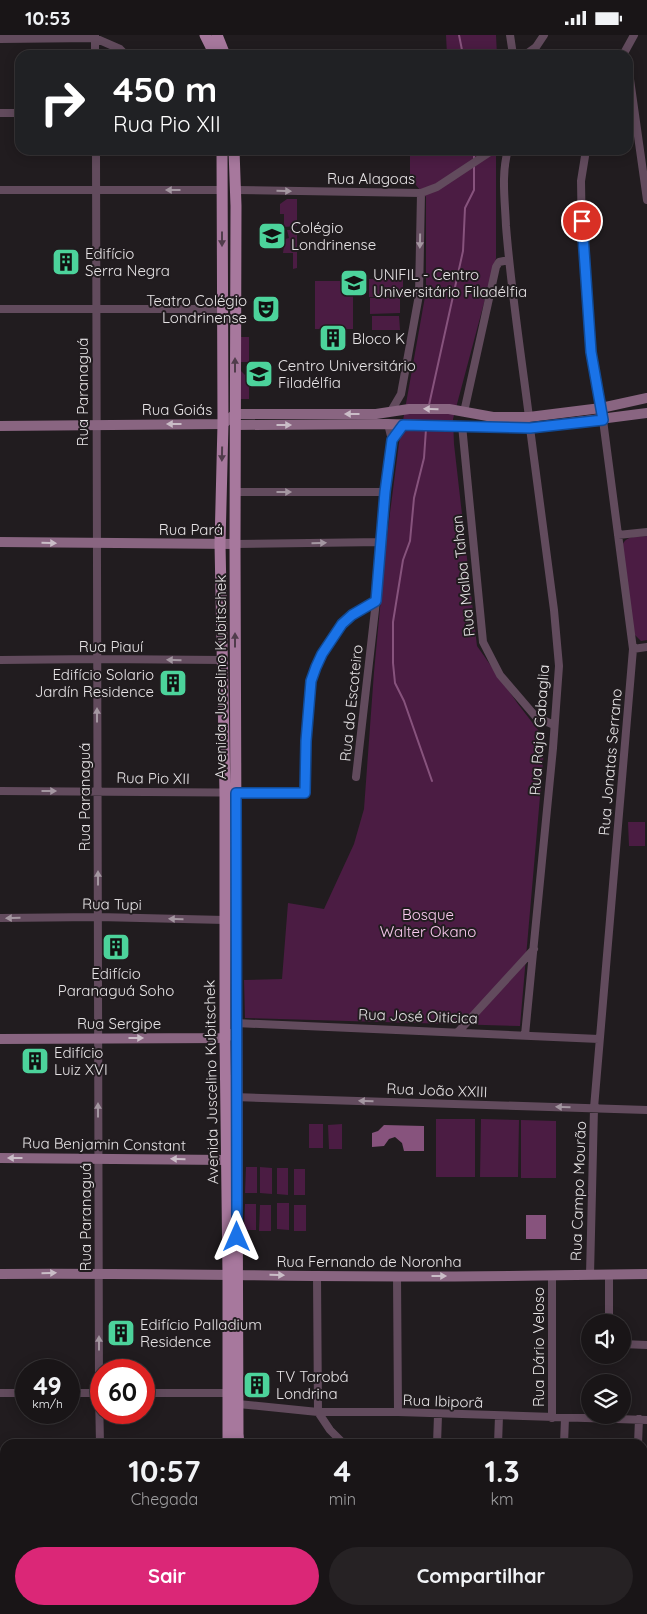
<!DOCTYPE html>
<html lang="pt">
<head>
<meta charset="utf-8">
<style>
  :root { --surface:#191517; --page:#262224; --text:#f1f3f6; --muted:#9f9fa1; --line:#373436; --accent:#db2777 }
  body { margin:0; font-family:Quicksand,sans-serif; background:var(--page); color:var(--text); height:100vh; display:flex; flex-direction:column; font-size:19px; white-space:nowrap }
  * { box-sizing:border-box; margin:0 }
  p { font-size:16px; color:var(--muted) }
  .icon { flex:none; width:28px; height:28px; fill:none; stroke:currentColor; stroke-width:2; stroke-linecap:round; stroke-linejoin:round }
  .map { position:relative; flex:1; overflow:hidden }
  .details { position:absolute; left:0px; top:1404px; width:648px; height:176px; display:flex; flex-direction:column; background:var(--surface); border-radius:15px 15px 0 0; box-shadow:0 2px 12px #0003,0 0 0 1px var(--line) }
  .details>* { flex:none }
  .top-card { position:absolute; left:15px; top:15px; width:618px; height:105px; border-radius:15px; box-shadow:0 2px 12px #0003,0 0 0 1px var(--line); background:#202124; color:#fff; overflow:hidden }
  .fabs { position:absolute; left:581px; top:1279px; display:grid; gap:10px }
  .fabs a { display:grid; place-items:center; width:50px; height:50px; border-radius:50%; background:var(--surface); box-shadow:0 2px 12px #0003,0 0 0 1px var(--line); font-size:25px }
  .speed { position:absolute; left:15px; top:1324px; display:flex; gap:10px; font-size:25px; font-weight:700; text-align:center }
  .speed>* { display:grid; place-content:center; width:65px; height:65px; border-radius:50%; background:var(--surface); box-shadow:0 2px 12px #0003,0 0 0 1px var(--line); line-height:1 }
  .speed small { font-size:12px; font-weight:400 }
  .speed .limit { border:8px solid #d22; background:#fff; color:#111 }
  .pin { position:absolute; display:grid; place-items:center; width:42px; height:42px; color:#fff; margin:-21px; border:2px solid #fff; border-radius:50%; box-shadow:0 1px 5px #0007 }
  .me { position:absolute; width:55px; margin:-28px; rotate:0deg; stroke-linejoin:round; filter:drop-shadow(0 0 4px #0008) }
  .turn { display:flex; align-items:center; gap:18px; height:105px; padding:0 15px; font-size:22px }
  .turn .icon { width:65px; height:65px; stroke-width:2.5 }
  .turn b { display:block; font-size:35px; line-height:42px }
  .eta { display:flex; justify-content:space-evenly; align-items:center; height:85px; text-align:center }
  .eta b { font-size:30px; font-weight:800; line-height:35px }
  .button { display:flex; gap:10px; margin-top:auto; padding:10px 15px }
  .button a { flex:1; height:58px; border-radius:30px; background:var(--accent); color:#fff; font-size:20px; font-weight:800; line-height:58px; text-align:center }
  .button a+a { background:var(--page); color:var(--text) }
  .status { display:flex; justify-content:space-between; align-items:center; height:35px; padding:0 25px; background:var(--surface); direction:ltr }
  .status svg { height:14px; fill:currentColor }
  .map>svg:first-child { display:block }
</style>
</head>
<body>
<div class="status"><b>10:53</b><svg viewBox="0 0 49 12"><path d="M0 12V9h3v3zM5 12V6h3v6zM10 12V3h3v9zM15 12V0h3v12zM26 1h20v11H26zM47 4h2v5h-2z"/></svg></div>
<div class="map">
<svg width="647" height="1579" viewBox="0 0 647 1579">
  <rect width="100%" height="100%" fill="#211c1f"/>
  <!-- green -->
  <path fill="#4b1c43" d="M446 0H496L497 20H447Z
    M410 115H496V223L453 384 454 409 477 611 518 669 545 704 520 991 245 983 244 945 282 944 288 868 324 874 354 809 364 774 374 637 386 509 399 408 426 256V162L410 143Z
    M287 164H297V191L284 192V179H280V169Z
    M287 195H297V233L293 234V218H283L285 204 289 203Z
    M369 244H403V262H369Z
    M315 246H353V294H315Z
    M370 263H400V278L370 279Z
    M372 281H399L400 295H372Z
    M240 302H249V327H240Z
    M241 336 245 340 249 338V364H240Z
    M647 501V605L641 606 633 598 622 512C625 500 636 502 647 501Z
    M628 787H645V811H629Z
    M436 1084H475V1142H436Z
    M481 1084 519 1085 518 1142H480Z
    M521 1085 556 1086V1143H521Z
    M309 1089H323V1113H309Z
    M342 1089V1114H329L328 1090Z
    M246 1132H257V1158H245Z
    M260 1132 272 1133V1159L260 1158Z
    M277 1133H288V1160L277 1159Z
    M294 1134H305V1160H294Z
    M277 1168H289V1195L277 1194Z
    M245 1169H256V1195H244Z
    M260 1170H271V1196H259Z
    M294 1170H306V1196H294Z"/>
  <!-- water -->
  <path fill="#87537d" d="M384 1090 424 1091V1116H404L402 1108 395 1102 389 1104 384 1111 372 1112V1098L378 1096Z
    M526 1180H546V1204H526Z"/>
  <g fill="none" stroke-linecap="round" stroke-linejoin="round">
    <!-- stream -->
    <path stroke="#87537d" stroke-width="2" d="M459 0 463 20
      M474 115V125
      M429 370 463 216 465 173 474 155V130
      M426 394 424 423 414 463 410 506 403 525 393 587V628L395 648 404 666 432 746"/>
    <!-- street -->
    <path stroke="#624b5d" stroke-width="8" d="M95 0V20
      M510 0 513 20
      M0 4 95 3 120 14 126 20
      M525 20 536 12
      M534 20 536 12 544 0
      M623 20 634 0
      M628 30 647 165
      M0 78H20
      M96 115 99 1358 100 1409
      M508 115C501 139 505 166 506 191 511 255 521 319 529 382
      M586 115 581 146 582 206 591 317 603 385 633 614 594 1073 590 1240
      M0 155H222
      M236 155 421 158 437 152 493 115
      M0 274H223
      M391 376 401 359 419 260 421 158
      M464 377 496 232 499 227 509 225
      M462 390 483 607 500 640 536 682 554 690
      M392 405 403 390
      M236 457H385
      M618 500 647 497
      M235 509 382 507
      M633 614 647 612
      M0 625 97 624 223 625
      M356 742 376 566 385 457 392 405 388 389
      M0 756 305 758 306 706 311 646 316 632 321 619 342 589 352 579 376 566
      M0 883 98 882 225 885
      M236 988 599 1004
      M458 997 534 914
      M525 1000 553 713 559 631 554 575 530 393
      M234 1062 647 1075
      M609 1240V1288
      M317 1241 318 1377
      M397 1241 398 1377
      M552 1241V1383
      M622 1309 647 1310
      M0 1358H26
      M69 1358H101
      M144 1358H228L238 1369 318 1377H398L647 1385
      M318 1377 330 1395 344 1409
      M437 1409 438 1380
      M498 1409 499 1381
      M564 1409 565 1383
      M638 1409 639 1384
      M0 1526 5 1522
      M535 1575 537 1579
      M87 1579 90 1575
      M182 1579 185 1575
      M397 1579 400 1575
      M560 1579V1575
      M633 1579V1575"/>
    <!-- secondary -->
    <path stroke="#896581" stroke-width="10" d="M235 390 388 389 530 393 647 378
      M0 391 223 389 235 379H376L409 374H449L493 382H529L601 373 647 363
      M0 507 235 509
      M0 1004 225 1003 231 999
      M0 1123 227 1125
      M0 1239C105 1238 209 1240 314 1241 425 1242 536 1241 647 1239
      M0 1493 5 1499
      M104 1575 109 1579"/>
    <!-- primary -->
    <path stroke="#a7789d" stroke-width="11" d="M205 0 215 20
      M217 0 225 20
      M222 115 223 389 220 509 225 758V1003L228 1239V1409
      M234 115 236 171 235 509 238 1399 239 1409
      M428 1575 432 1579
      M446 1575 448 1579"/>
  </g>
  <!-- one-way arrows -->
  <defs><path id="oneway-solid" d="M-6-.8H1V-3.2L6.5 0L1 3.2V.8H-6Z" transform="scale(1.25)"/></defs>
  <g fill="#a497a1">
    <use href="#oneway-solid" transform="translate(173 155) rotate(-180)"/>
    <use href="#oneway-solid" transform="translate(284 156) rotate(1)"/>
    <use href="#oneway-solid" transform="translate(420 206) rotate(91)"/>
    <use href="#oneway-solid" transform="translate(284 457)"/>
    <use href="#oneway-solid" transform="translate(319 508) rotate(-1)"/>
    <use href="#oneway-solid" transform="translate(174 625) rotate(-179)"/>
    <use href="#oneway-solid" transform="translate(97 680) rotate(-90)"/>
    <use href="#oneway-solid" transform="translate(49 756)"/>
    <use href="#oneway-solid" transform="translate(98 843) rotate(-90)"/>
    <use href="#oneway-solid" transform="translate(13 883) rotate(179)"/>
    <use href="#oneway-solid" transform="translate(176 884) rotate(-179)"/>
    <use href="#oneway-solid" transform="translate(366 1066) rotate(-178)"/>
    <use href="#oneway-solid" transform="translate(563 1072) rotate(-178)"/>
    <use href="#oneway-solid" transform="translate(98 1075) rotate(-90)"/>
    <use href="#oneway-solid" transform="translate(99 1308) rotate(-90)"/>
  </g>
  <g fill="#503c4b">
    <use href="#oneway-solid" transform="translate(222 204) rotate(90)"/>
    <use href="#oneway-solid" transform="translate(235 330) rotate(-90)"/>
    <use href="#oneway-solid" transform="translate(222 419) rotate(91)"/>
    <use href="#oneway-solid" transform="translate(235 605) rotate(-90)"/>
  </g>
  <g fill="#cabdc7">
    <use href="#oneway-solid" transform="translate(431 374) rotate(-179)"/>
    <use href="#oneway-solid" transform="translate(352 379) rotate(180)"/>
    <use href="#oneway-solid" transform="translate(174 389) rotate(180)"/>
    <use href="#oneway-solid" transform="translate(284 390)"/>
    <use href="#oneway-solid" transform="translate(49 508) rotate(1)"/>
    <use href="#oneway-solid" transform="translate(136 1003)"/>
    <use href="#oneway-solid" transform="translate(15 1123) rotate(-180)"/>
    <use href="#oneway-solid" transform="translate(178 1124) rotate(-179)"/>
    <use href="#oneway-solid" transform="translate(49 1238) rotate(-1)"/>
    <use href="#oneway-solid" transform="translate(277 1240) rotate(1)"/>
    <use href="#oneway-solid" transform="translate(439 1241)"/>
  </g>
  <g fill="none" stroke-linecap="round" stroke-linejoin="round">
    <defs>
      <path id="route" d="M237 1202 236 758H305L306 706 311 646 316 632 322 619 342 589 352 580 376 566 385 457 392 405 403 390 530 393 603 385 591 317 582 186"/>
    </defs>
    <!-- route casing -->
    <use href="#route" stroke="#114b97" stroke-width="12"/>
    <!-- route -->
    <use href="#route" stroke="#1a73e8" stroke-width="9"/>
  </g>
  <!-- icons -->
  <defs>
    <symbol id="school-square" viewBox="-11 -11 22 22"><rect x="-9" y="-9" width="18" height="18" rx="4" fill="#4cd39b" stroke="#211c1f"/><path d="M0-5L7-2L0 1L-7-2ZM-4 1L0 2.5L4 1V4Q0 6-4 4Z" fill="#111"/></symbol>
    <symbol id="building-square" viewBox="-11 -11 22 22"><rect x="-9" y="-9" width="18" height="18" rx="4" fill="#4cd39b" stroke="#211c1f"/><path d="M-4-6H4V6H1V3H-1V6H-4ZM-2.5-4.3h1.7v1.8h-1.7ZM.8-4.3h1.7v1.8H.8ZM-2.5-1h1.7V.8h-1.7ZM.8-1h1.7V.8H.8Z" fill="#111"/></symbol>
    <symbol id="university-square" viewBox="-11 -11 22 22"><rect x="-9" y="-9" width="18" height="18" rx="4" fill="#4cd39b" stroke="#211c1f"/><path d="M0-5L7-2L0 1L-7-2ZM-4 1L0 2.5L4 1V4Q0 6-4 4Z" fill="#111"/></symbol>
    <symbol id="theatre-square" viewBox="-11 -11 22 22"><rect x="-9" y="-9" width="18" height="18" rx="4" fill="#4cd39b" stroke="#211c1f"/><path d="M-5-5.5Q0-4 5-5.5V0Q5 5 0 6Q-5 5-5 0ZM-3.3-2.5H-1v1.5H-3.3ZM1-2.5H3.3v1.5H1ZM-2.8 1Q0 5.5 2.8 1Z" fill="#111"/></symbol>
  </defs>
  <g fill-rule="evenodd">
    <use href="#school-square" x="256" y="185" width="32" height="32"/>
    <use href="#building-square" x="50" y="211" width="32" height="32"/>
    <use href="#university-square" x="338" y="232" width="32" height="32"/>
    <use href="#theatre-square" x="250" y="258" width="32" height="32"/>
    <use href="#building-square" x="317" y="287" width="32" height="32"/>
    <use href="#university-square" x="243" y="323" width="32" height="32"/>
    <use href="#building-square" x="157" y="632" width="32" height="32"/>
    <use href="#building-square" x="100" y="896" width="32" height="32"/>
    <use href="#building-square" x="19" y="1010" width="32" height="32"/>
    <use href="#building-square" x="105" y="1282" width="32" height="32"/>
    <use href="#building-square" x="241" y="1334" width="32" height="32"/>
  </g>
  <g text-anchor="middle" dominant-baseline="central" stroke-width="4" stroke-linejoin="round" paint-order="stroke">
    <!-- street labels -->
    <g font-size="15" fill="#e6e3e5" stroke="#211c1f">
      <text x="371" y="143">Rua Alagoas</text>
      <text transform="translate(82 357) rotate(-90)">Rua Paranaguá</text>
      <text x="177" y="374">Rua Goiás</text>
      <text x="191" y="494">Rua Pará</text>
      <text transform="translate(463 541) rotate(-96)">Rua Malba Tahan</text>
      <text x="111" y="611">Rua Piauí</text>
      <text transform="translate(220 642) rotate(-90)">Avenida Juscelino Kubitschek</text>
      <text transform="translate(351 668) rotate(-84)">Rua do Escoteiro</text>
      <text transform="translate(539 695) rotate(-86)">Rua Raja Gabaglia</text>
      <text transform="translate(610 727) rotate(-85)">Rua Jonatas Serrano</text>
      <text transform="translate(153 743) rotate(1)">Rua Pio XII</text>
      <text transform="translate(84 762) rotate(-90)">Rua Paranaguá</text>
      <text transform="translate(112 869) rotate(1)">Rua Tupi</text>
      <text transform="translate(418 981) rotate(2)">Rua José Oiticica</text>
      <text x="119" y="988">Rua Sergipe</text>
      <text transform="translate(211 1047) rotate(-91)">Avenida Juscelino Kubitschek</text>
      <text transform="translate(437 1055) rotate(2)">Rua João XXIII</text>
      <text transform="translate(104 1109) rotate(1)">Rua Benjamin Constant</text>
      <text transform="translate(578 1156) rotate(-88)">Rua Campo Mourão</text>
      <text transform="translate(85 1182) rotate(-90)">Rua Paranaguá</text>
      <text x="369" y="1226">Rua Fernando de Noronha</text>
      <text transform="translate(538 1312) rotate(-90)">Rua Dário Veloso</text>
      <text transform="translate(443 1366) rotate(2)">Rua Ibiporã</text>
    </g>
    <!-- poi labels -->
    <g font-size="15" fill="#e6e3e5" stroke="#211c1f" text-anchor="start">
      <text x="291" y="192">Colégio<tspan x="291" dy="17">Londrinense</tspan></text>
      <text x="85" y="218">Edifício<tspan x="85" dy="17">Serra Negra</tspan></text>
      <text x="373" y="239">UNIFIL - Centro<tspan x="373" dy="17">Universitário Filadélfia</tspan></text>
      <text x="247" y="265" text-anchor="end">Teatro Colégio<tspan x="247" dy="17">Londrinense</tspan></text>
      <text x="352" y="303">Bloco K</text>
      <text x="278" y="330">Centro Universitário<tspan x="278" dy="17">Filadélfia</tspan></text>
      <text x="154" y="639" text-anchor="end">Edifício Solario<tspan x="154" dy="17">Jardín Residence</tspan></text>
      <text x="116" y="938" text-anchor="middle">Edifício<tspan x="116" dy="17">Paranaguá Soho</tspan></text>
      <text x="54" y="1017">Edifício<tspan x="54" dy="17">Luiz XVI</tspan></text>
      <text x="140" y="1289">Edifício Palladium<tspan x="140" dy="17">Residence</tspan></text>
      <text x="276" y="1341">TV Tarobá<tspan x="276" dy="17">Londrina</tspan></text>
    </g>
    <!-- park labels -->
    <g font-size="15" fill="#fbcbf0" stroke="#211c1f">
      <text x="428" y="879">Bosque<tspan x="428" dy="17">Walter Okano</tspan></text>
    </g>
  </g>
</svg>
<div class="fabs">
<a><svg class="icon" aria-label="sound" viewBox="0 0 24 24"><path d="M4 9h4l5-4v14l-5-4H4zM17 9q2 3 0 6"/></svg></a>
<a><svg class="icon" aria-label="layers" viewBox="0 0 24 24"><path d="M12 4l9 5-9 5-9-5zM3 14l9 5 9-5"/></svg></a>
</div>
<div class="speed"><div>49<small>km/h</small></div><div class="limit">60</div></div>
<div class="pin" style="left:582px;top:186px;background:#d93025"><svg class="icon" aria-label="arrive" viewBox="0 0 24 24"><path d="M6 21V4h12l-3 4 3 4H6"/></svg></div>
<svg class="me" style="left:237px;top:1202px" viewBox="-20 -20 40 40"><path d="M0-17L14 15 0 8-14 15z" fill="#1a73e8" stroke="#fff" stroke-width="4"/></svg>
<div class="top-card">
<div class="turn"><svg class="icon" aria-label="right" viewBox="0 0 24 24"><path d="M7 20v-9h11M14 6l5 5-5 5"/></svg><div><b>450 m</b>Rua Pio XII</div></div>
</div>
<section class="details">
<div class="eta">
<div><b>10:57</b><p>Chegada</p></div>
<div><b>4</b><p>min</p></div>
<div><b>1.3</b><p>km</p></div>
</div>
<div class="button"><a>Sair</a><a>Compartilhar</a></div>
</section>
</div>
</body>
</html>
